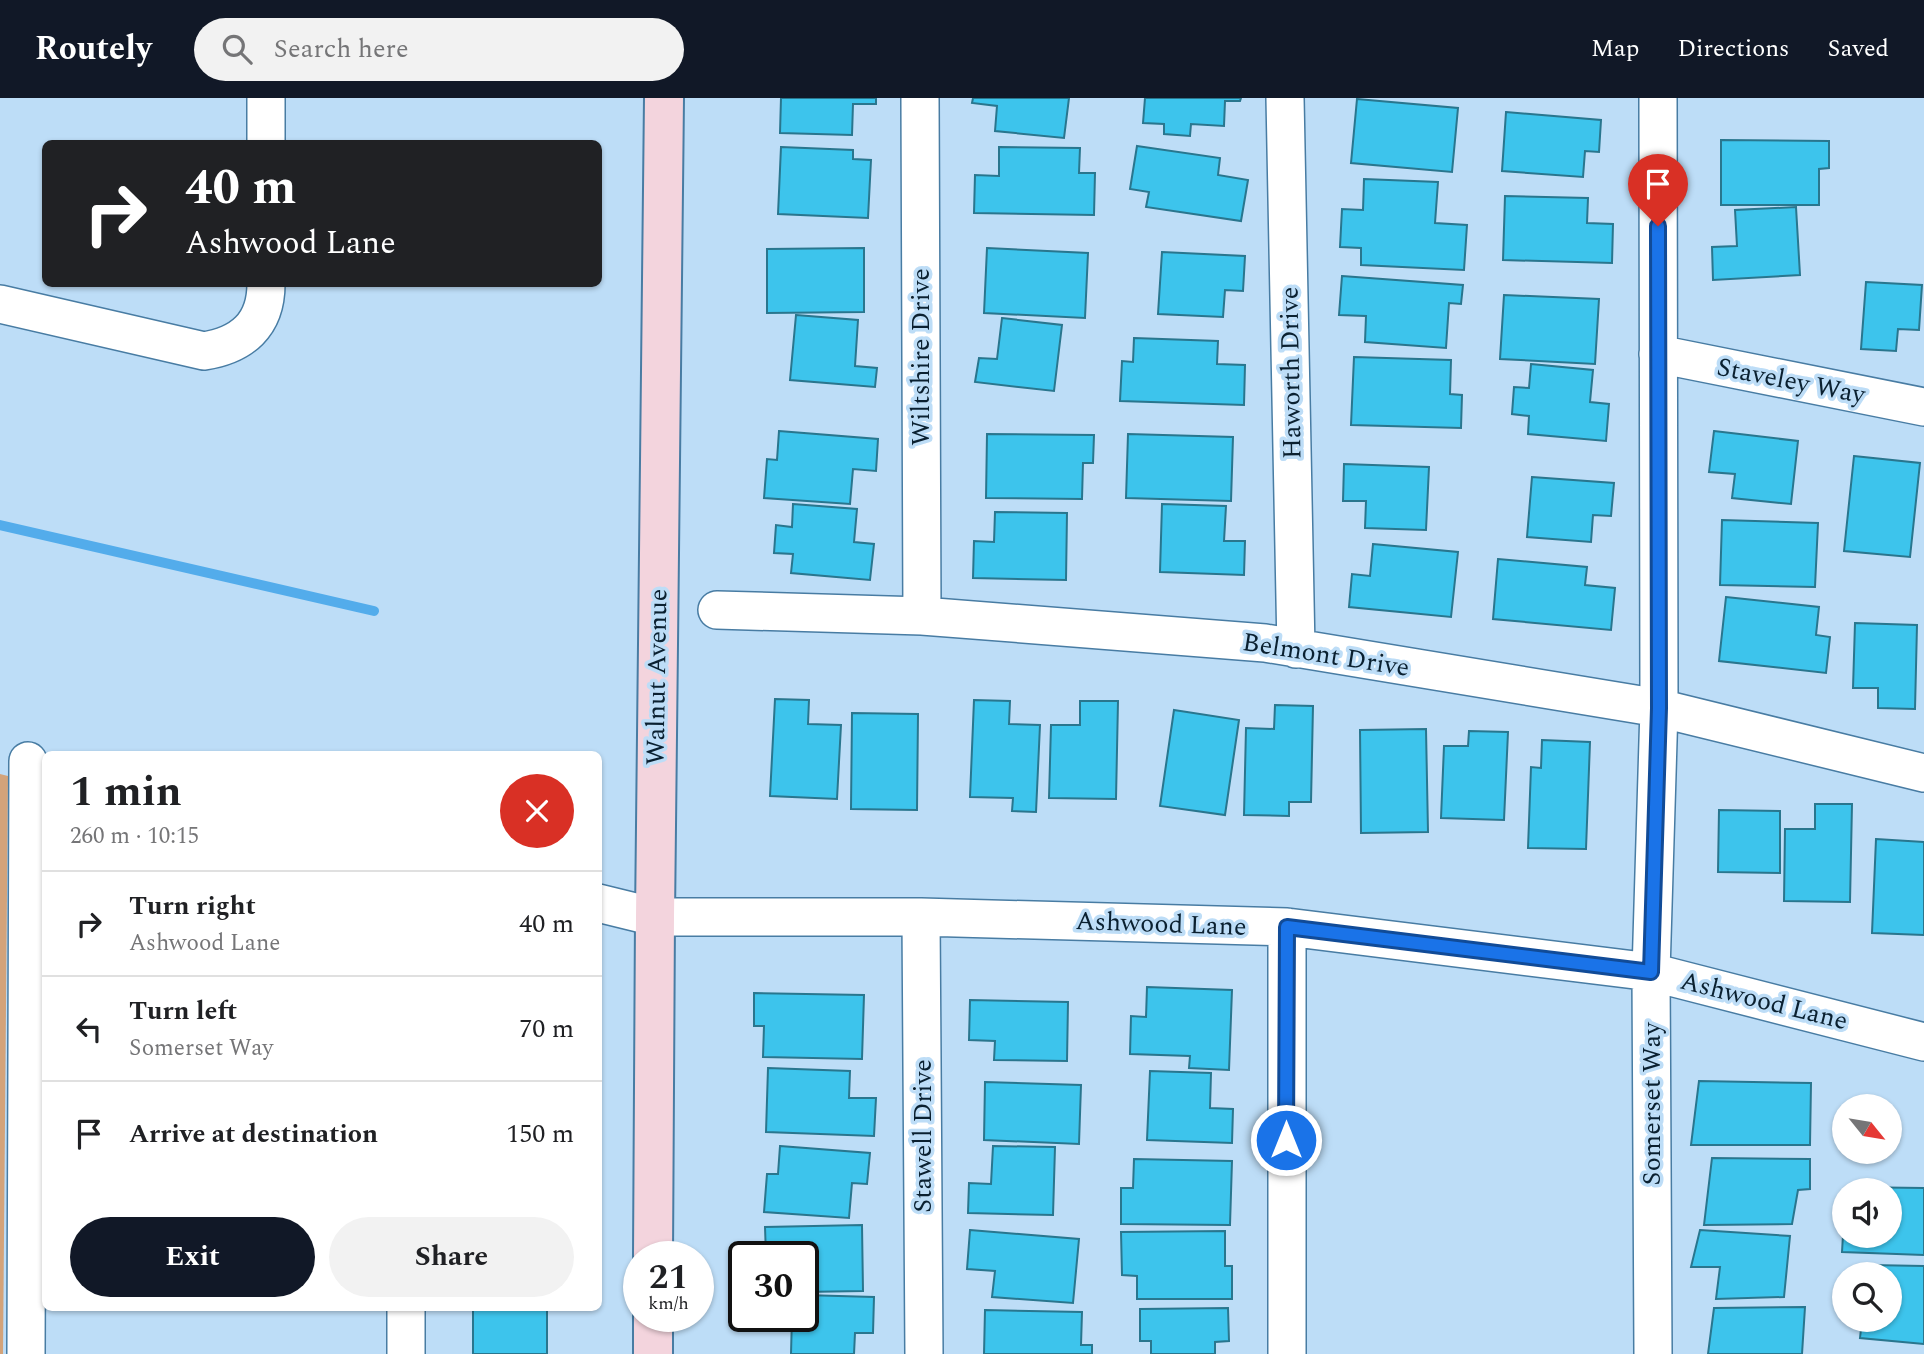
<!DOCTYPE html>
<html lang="en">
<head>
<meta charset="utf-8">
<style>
  :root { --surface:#fff; --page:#f2f2f2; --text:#202124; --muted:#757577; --line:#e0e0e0; --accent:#111827 }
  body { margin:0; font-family:Spectral,serif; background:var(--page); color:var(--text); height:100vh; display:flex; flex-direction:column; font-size:26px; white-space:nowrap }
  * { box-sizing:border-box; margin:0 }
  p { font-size:23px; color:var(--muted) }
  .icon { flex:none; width:38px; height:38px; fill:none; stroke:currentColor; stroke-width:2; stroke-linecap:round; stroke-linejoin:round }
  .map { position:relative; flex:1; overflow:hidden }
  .drawer { position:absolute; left:42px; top:653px; width:560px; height:560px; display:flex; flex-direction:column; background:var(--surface); border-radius:10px; box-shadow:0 2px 5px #0004 }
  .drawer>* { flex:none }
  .hud { position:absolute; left:42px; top:42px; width:560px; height:147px; border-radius:10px; box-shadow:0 2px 5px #0004; background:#202124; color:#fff; overflow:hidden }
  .needle { width:46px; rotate:120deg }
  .buttons { position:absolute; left:1832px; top:996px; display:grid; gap:14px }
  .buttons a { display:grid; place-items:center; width:70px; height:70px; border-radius:50%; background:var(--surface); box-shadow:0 2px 5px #0004; font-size:35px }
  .speed { position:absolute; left:623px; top:1143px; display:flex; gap:14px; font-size:35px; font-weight:700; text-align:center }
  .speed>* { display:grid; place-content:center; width:91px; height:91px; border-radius:50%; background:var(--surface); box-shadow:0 2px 5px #0004; line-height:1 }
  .speed small { font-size:18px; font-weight:400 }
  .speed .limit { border:4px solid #111; border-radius:10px; background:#fff; color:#111 }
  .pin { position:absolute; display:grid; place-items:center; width:60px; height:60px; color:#fff; margin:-72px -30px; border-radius:50% 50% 50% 0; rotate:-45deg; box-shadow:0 0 7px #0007 }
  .pin .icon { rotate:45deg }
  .me { position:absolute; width:77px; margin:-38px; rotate:0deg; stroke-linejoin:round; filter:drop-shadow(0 0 5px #0008) }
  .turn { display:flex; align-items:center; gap:24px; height:147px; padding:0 28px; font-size:32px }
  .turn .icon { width:91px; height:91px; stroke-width:2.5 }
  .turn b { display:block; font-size:49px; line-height:60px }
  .round { display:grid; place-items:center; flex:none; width:74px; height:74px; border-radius:37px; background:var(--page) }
  .summary { display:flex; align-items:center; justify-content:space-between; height:119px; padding:0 28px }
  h1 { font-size:42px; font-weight:700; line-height:52px }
  .primary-button { display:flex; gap:14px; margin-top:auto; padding:14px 28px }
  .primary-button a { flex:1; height:80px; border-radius:42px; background:var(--accent); color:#fff; font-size:28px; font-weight:700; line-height:80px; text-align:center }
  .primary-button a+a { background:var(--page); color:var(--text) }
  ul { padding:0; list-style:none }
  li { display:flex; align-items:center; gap:21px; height:105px; padding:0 28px; border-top:2px solid var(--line) }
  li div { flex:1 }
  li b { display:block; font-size:26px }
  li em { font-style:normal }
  header { display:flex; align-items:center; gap:42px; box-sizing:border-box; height:98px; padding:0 35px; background:var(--accent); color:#fff }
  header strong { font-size:33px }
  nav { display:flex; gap:38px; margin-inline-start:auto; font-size:24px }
  .search { width:490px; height:63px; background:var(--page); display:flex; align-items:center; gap:18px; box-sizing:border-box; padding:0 24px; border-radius:38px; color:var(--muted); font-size:26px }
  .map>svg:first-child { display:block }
</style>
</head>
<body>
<header>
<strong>Routely</strong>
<div class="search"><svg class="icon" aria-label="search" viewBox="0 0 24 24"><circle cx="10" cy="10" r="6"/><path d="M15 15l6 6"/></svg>Search here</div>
<nav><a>Map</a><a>Directions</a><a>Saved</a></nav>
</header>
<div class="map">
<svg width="1924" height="1256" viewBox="0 0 1924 1256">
  <rect width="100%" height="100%" fill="#bdddf7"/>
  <!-- green -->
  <path fill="#d3a37a" d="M0 676 8 678 3 1256H0Z"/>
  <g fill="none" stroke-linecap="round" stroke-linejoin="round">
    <!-- stream -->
    <path stroke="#53aceb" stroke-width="10" d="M0 427 374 513"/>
  </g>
  <!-- building -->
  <path fill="#3dc4ec" stroke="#29768e" stroke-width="2" d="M781 0H876V6H853L852 37 780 35Z
    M973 0H1069L1064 40 995 33 997 8 972 5Z
    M1145 0H1241L1240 3H1225L1224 28 1191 26 1190 38 1164 36V26L1143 25Z
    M1357 1 1458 10 1452 74 1351 65Z
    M1506 14 1601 22 1599 54 1585 53 1583 79 1502 73Z
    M1721 42 1829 43V70L1819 71V107H1721Z
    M1137 48 1220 60 1218 77 1248 82 1241 123 1146 109 1149 94 1130 91Z
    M781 49 853 52V61L871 62 868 120 778 116Z
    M999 49 1080 50 1079 75H1095L1094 117 974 115 975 77 999 78Z
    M1364 81 1438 84 1435 125 1467 127 1464 172 1361 167V150L1340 149 1342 111 1363 112Z
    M1505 98 1588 100 1587 125 1613 126 1612 165 1503 162Z
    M1796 109 1800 177 1713 182 1712 149 1737 148 1735 112Z
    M864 150V214L767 215V151Z
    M987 150 1088 155 1085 220 984 215Z
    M1162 154 1245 158 1243 193 1225 192 1223 219 1158 216Z
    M1342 178 1463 187 1461 206 1449 205 1446 250 1365 244 1366 218 1339 217Z
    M1866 184 1922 187 1919 232 1898 231 1896 253 1861 251Z
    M1504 197 1599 201 1595 266 1500 261Z
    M796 217 858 222 855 268 877 270 875 289 790 282Z
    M1002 220 1062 227 1054 293 975 284 979 260 997 261Z
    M1134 240 1218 243 1217 266 1245 267 1244 307 1120 303 1122 263 1133 264Z
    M1354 259 1451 262 1450 296 1462 297 1461 330 1351 327Z
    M1531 266 1593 272 1590 304 1609 306 1606 343 1528 336 1529 318 1512 316 1514 289 1529 290Z
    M779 333 878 341 876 373 853 371 850 406 764 400 767 361 777 362Z
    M1714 333 1798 343 1791 406 1732 400 1735 376 1709 374Z
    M987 336 1094 337 1093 365H1083L1082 401 986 400Z
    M1128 336 1233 339 1231 403 1126 400Z
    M1854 358 1920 365 1910 459 1844 453Z
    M1344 366 1429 369 1426 432 1365 430 1366 403H1343Z
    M1532 379 1614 385 1611 418 1593 417 1591 444 1527 439Z
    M793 406 857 411 854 444 874 446 870 482 791 475 793 456 774 455 776 427 792 429Z
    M1162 406 1226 408 1224 443H1245L1244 477 1160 474Z
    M995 414 1067 415 1066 482 973 480 974 443 994 444Z
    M1722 422 1818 425 1815 489 1720 487Z
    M1373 446 1458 454 1451 519 1349 509 1352 476 1370 478Z
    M1498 461 1587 469 1585 487 1615 490 1611 532 1493 521Z
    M1726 499 1819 509 1816 537 1830 539 1826 575 1719 563Z
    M1855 525 1917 527 1915 611 1878 610V590H1853Z
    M775 601 809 602 808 626 841 627 837 701 770 698Z
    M974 602 1010 603 1009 626 1040 627 1036 714 1012 713 1013 700 970 699Z
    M1080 603H1118L1116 701 1049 700 1051 627H1080Z
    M1275 607 1313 608 1311 704H1289V718L1244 717 1246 630 1274 631Z
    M1174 612 1239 622 1225 717 1160 708Z
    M852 615 918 616 917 712 851 711Z
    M1426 631 1428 734 1361 735 1360 632Z
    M1469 633 1508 634 1504 722 1441 720 1444 648H1468Z
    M1542 642 1590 644 1586 751 1528 750 1531 669 1541 670Z
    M1815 706H1852L1850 804 1784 803 1785 731H1815Z
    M1719 712 1780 713V775L1718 774Z
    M1876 741 1924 744V837L1872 835Z
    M1147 889 1232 892 1229 972 1189 970 1190 958 1130 956 1131 918 1146 919Z
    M754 895 864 897 862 961 763 959 764 928H754Z
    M970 902 1068 904 1067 963 994 962 995 943 969 942Z
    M768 970 850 973 849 1000H876L874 1038 766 1034Z
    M1150 973 1211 975 1210 1010 1233 1011 1232 1045 1147 1042Z
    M1699 983 1811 985 1810 1047H1691Z
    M985 984 1081 987 1079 1046 984 1042Z
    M780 1048 870 1055 867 1086 852 1085 849 1120 764 1114 767 1076H778Z
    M993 1048 1055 1049 1053 1117 968 1115 969 1085 991 1086Z
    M1712 1060 1810 1061V1091L1798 1092 1792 1126 1704 1127Z
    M1134 1061 1232 1063 1230 1127 1121 1126V1090H1133Z
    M1847 1089 1924 1090V1157L1842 1154 1844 1120V1138H1890V1092H1847Z
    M862 1127 863 1193 803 1194V1158H766L765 1129Z
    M970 1132 1079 1141 1073 1205 992 1199 995 1173 967 1171Z
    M1700 1132 1790 1138 1784 1199 1716 1201 1720 1169H1691Z
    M1225 1133V1168H1232V1201H1137V1178L1122 1177 1121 1134Z
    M1870 1167 1924 1168V1246L1860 1240 1862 1222H1890V1176H1869Z
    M803 1197 874 1199 873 1235H855L854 1256H791L792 1218H803Z
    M1805 1209 1802 1256H1708L1714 1210Z
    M1228 1210 1229 1243 1215 1244V1256H1151V1243H1140V1211Z
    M473 1211H547V1256H473Z
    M985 1212 1082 1214 1081 1247H1092V1256H984Z"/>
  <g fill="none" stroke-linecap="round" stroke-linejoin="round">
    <defs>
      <path id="street" d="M266 0V46
        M920 0 922 518
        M1285 0 1296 551
        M0 206 204 253C242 247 266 227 266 186
        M1658 256 1924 309
        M717 512 922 518 1265 545 1659 610 1924 675
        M598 805 655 819H921L1287 829 1651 874 1924 944
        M921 819 924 1256
        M1287 829V1256
        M26 1256 28 663
        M406 1256V1209
        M1653 1256 1651 874 1659 610 1658 0"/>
      <path id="secondary" d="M653 1158 655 819 664 0
        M653 1256V1218"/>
    </defs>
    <!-- street casing -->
    <use href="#street" stroke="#487ca3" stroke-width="40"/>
    <!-- secondary casing -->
    <use href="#secondary" stroke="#487ca3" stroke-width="42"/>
    <!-- street -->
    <use href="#street" stroke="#fff" stroke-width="37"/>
    <!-- secondary -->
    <use href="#secondary" stroke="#f3d4dd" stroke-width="38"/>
  </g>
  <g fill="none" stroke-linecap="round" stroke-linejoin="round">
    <defs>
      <path id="route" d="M1286 1042 1287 829 1651 874 1659 610 1658 128"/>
    </defs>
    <!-- route casing -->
    <use href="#route" stroke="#114b97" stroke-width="18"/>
    <!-- route -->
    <use href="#route" stroke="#1a73e8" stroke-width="12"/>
  </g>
  <g text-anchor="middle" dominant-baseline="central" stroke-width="7" stroke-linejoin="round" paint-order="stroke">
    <!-- street labels -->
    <g font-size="26" fill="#0a2030" stroke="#bdddf7">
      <text transform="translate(921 259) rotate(-90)">Wiltshire Drive</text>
      <text transform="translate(1291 275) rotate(-91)">Haworth Drive</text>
      <text transform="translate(1791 283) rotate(11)">Staveley Way</text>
      <text transform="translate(1326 557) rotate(9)">Belmont Drive</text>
      <text transform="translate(657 579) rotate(-89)">Walnut Avenue</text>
      <text transform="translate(1161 826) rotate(2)">Ashwood Lane</text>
      <text transform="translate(1764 903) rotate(14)">Ashwood Lane</text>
      <text transform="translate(1652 1006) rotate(-90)">Somerset Way</text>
      <text transform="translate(923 1038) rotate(-90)">Stawell Drive</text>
    </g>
  </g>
</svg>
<div class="buttons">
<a><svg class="needle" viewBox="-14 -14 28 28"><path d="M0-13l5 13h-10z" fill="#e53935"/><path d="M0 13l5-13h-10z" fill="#757577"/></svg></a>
<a><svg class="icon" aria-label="sound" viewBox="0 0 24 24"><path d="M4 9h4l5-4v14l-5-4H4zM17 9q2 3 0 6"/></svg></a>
<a><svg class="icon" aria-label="search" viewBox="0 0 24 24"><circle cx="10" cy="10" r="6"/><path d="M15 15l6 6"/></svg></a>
</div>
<div class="speed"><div>21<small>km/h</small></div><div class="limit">30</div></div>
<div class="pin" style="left:1658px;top:128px;background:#d93025"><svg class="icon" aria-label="arrive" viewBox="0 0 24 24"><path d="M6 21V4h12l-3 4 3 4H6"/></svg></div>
<svg class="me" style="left:1286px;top:1042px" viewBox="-20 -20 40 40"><circle r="17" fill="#1a73e8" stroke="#fff" stroke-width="3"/><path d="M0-11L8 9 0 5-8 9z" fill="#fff"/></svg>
<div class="hud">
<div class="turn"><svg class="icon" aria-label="right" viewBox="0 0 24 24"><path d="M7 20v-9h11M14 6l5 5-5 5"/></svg><div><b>40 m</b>Ashwood Lane</div></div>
</div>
<section class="drawer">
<div class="summary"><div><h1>1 min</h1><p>260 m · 10:15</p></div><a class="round" style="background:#d93025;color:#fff"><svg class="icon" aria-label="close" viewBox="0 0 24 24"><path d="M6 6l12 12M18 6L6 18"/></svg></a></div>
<ul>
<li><svg class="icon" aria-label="right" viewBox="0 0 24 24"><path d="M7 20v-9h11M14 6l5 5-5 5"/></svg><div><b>Turn right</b><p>Ashwood Lane</p></div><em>40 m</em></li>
<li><svg class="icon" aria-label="left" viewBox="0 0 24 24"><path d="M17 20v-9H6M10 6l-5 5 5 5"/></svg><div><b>Turn left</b><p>Somerset Way</p></div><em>70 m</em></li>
<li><svg class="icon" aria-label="arrive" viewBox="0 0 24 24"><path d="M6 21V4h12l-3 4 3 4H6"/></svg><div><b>Arrive at destination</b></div><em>150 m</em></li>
</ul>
<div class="primary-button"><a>Exit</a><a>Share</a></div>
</section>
</div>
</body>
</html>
